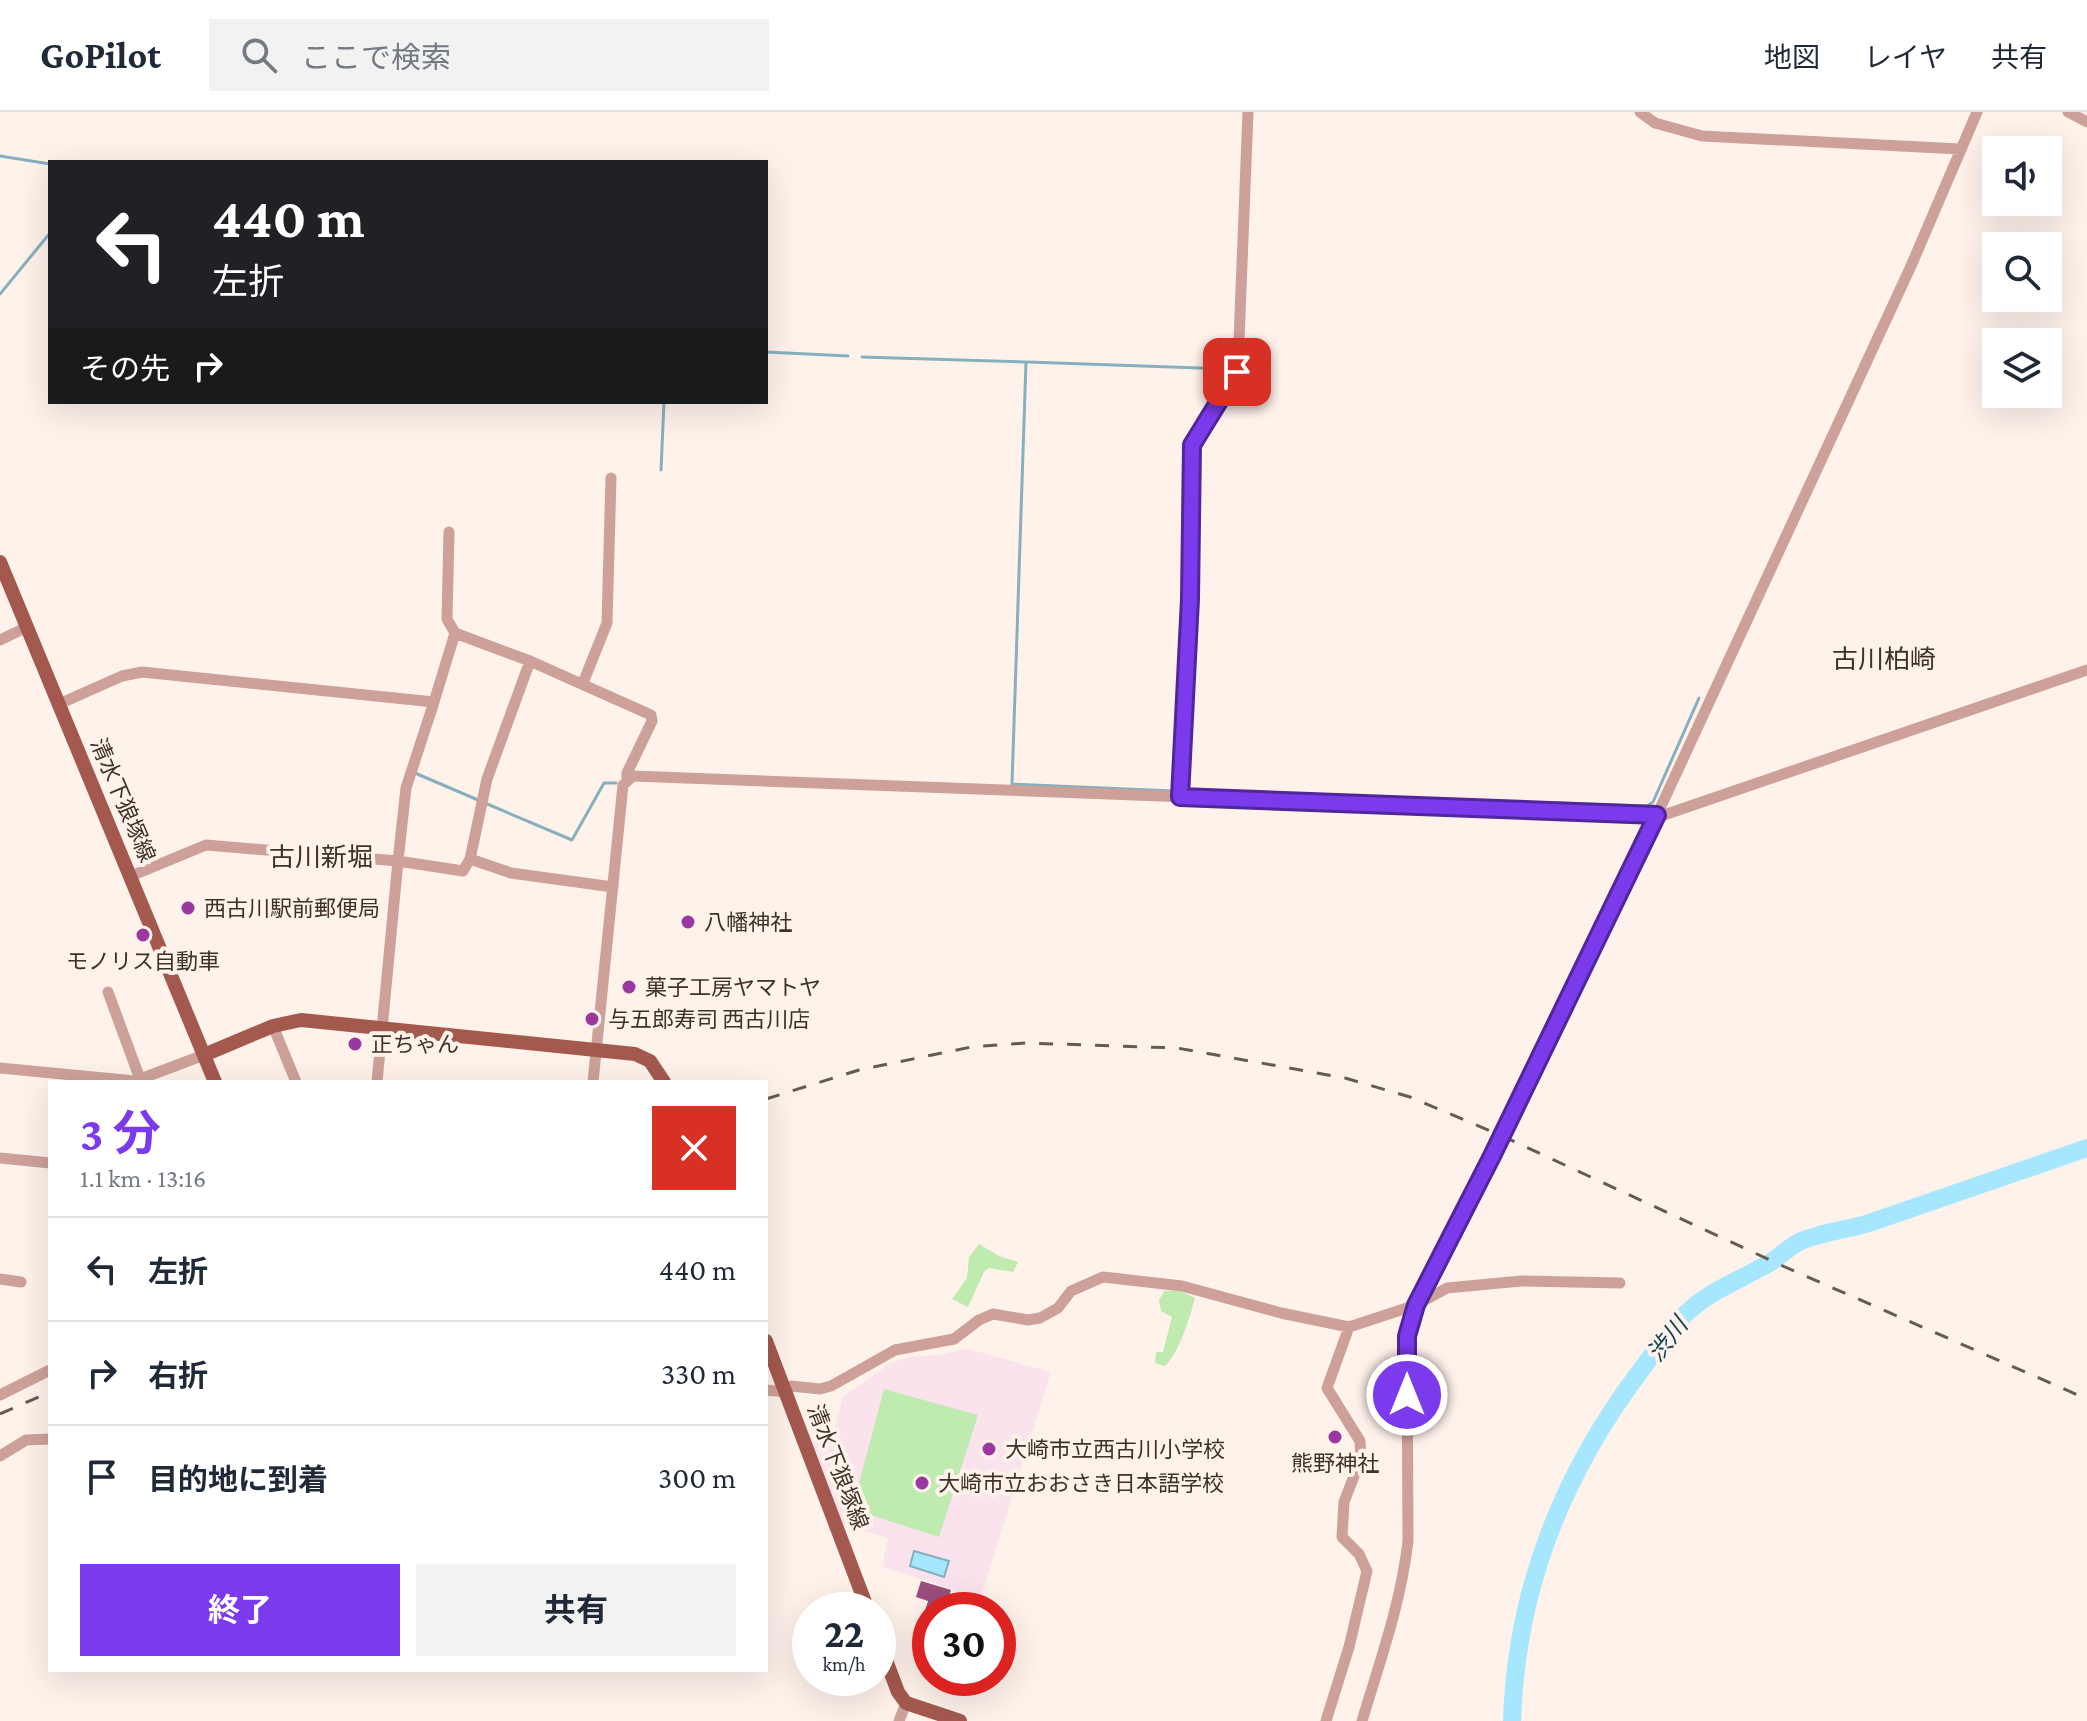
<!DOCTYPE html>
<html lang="ja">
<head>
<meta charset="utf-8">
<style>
  :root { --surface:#fff; --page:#f2f2f3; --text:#1f2937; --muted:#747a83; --line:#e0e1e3; --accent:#7c3aed }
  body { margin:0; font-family:"Crimson Pro","Noto Sans JP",serif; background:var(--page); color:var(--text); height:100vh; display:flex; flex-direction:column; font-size:30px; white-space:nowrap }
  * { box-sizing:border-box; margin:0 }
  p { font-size:26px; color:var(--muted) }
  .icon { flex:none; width:44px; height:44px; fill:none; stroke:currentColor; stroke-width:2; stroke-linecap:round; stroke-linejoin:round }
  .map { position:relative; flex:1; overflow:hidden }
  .drawer { position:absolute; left:48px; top:968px; width:720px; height:592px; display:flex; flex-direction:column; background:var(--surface); border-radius:0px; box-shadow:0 8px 32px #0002 }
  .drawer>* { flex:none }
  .banner { position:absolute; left:48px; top:48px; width:720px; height:244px; border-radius:0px; box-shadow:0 8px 32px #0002; background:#202124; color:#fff; overflow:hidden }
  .buttons { position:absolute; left:1982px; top:24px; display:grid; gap:16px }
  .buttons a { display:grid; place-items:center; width:80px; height:80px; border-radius:0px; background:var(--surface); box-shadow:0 8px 32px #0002; font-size:40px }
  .speed { position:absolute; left:792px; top:1480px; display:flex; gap:16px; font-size:40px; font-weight:700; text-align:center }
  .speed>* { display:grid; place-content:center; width:104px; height:104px; border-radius:50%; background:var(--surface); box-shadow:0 8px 32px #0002; line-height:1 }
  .speed small { font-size:20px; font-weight:400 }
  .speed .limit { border:12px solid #d22; background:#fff; color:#111 }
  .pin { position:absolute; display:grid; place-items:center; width:68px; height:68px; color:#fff; margin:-34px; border-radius:16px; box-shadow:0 4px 12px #0006 }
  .me { position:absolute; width:88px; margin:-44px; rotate:0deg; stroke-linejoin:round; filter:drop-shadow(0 0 6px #0008) }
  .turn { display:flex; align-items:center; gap:28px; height:168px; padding:0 32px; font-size:36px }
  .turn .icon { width:104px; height:104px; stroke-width:2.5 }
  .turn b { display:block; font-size:56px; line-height:68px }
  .then { display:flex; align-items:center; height:76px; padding:0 32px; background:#0003; gap:16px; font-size:30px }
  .round { display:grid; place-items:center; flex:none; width:84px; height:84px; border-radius:0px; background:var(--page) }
  .head { display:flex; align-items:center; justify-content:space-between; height:136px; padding:0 32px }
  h1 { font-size:48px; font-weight:700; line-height:60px; color:var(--accent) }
  .action { display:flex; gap:16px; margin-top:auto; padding:16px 32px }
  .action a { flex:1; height:92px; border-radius:0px; background:var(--accent); color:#fff; font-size:32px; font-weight:700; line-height:92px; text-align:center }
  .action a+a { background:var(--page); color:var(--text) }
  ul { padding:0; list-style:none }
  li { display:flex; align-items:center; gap:24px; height:104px; padding:0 32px; border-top:2px solid var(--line) }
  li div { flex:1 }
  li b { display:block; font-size:30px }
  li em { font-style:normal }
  header { display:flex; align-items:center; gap:48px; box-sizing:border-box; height:112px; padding:0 40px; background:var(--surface); border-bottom:2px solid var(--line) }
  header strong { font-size:38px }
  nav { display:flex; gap:44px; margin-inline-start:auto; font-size:28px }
  .search { width:560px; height:72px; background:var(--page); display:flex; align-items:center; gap:20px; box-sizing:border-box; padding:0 28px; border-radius:0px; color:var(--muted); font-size:30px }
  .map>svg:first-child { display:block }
</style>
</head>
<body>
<header>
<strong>GoPilot</strong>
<div class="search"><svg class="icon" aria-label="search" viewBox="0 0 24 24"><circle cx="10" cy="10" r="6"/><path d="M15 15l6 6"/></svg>ここで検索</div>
<nav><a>地図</a><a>レイヤ</a><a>共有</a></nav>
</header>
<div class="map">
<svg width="2087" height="1609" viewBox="0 0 2087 1609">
  <rect width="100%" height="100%" fill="#fff2eb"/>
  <!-- education -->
  <path fill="#fbe3ee" d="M965 1236 1051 1260 977 1498H951L956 1478 882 1455 888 1426 843 1413 811 1325 831 1330 843 1285 890 1251 914 1244 942 1243Z"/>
  <!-- green -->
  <path fill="#bfeab0" d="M979 1132 999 1144 1018 1150 1013 1160 989 1156 984 1160 968 1195 952 1187 967 1166 969 1145Z
    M1164 1179H1180L1195 1186C1190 1205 1179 1241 1165 1254L1155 1251 1156 1240H1163L1172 1205 1161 1199 1159 1188Z
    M884 1277 978 1303 939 1425 852 1397Z"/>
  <!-- water -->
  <path fill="#a7e7fd" stroke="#87b0be" stroke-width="2" d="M914 1439 949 1449 944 1465 910 1454Z"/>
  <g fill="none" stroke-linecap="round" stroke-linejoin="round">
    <!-- stream -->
    <path stroke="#87b0be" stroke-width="3" d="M0 44 50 52
      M0 182 50 121
      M766 240 848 244
      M862 245 1026 250 1012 672 1173 679
      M1028 250 1228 257
      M661 358 664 290
      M415 661 478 688
      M1186 679 1647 694 1653 690 1699 586
      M485 691 572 728 604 671H616"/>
    <!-- river -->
    <path stroke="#a7e7fd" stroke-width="18" d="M1512 1609C1516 1480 1561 1365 1638 1262 1655 1240 1670 1215 1691 1197 1713 1178 1739 1168 1764 1154 1777 1148 1787 1136 1799 1130 1821 1120 1847 1118 1869 1111 1942 1086 2014 1061 2087 1036"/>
  </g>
  <!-- building -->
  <path fill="#9b4d7b" d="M921 1469 951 1478 945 1498H930V1528L917 1524 928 1489 916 1485Z"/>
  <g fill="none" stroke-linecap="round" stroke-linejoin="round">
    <!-- minor -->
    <path stroke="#cda19a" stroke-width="11" d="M1640 0 1655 11 1702 24 1960 37
      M2068 0 2087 10
      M449 420 447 507 455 521 530 549 651 603 652 609 627 661V668
      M0 528 27 515
      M583 571 607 511 611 366
      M434 590 455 521
      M59 592 122 564 142 560 434 590 406 676 398 749 206 733 131 764
      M1180 685 1190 487 1192 333 1238 254 1248 0
      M470 747 511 761 613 775
      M108 880 140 967
      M273 914 296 970
      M0 956 135 969 204 943
      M377 970 398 749 463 759 470 747 487 667 530 549
      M593 970 623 673 633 664 1664 703 2087 558
      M0 1046 50 1051
      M0 1167 21 1170
      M766 1278 786 1280 791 1274 820 1277 831 1274 895 1238 954 1227 979 1208 993 1202 1028 1208 1040 1206 1058 1196 1071 1179 1103 1165 1182 1174 1281 1201 1349 1215 1416 1193 1447 1176 1521 1169 1620 1171
      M0 1283 50 1258
      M0 1344 26 1328 50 1327
      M899 1609 906 1591
      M1326 1609 1349 1535 1367 1459 1359 1442 1342 1425 1344 1390 1361 1346 1360 1329 1327 1276 1349 1215
      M1362 1609C1380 1549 1401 1491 1408 1429L1407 1224 1416 1193 1657 703 1911 154 1977 0"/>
    <!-- major -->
    <path stroke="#a4594f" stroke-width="14" d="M0 450 215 970
      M204 943 273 914 301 908 635 942 650 949 664 970
      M766 1229 868 1498
      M878 1527 898 1580 906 1591 960 1609"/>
    <!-- rail -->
    <path stroke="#675a53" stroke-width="3" stroke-dasharray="14 14" stroke-linecap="butt" d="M766 987 859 958 971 935 1026 931 1177 936 1345 966 1410 985 1500 1023 1785 1155 2087 1287
      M0 1302 50 1280"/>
  </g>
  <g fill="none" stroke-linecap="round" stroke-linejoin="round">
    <defs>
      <path id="route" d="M1237 260 1192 333 1190 487 1180 685 1657 703 1492 1044 1416 1193 1407 1224V1283"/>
    </defs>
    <!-- route casing -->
    <use href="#route" stroke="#51269a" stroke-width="20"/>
    <!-- route -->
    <use href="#route" stroke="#7c3aed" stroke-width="14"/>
  </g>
  <!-- markers -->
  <g fill="#99389f" stroke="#fff2eb" stroke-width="3">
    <circle cx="188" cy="796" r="8"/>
    <circle cx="688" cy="810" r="8"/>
    <circle cx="143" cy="823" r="8"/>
    <circle cx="629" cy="875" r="8"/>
    <circle cx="592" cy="907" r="8"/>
    <circle cx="355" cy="932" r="8"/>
    <circle cx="1335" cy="1325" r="8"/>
    <circle cx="989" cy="1337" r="8"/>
    <circle cx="922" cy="1371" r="8"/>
  </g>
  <g text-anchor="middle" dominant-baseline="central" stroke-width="8" stroke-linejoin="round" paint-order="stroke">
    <!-- street labels -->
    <g font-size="22" fill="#3d312a" stroke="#fff2eb">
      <text transform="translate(123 688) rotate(67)">清水下狼塚線</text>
      <text transform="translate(838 1355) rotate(69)">清水下狼塚線</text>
    </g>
    <!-- poi labels -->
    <g font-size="22" fill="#3d312a" stroke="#fff2eb" text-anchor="start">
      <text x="204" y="796">西古川駅前郵便局</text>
      <text x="704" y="810">八幡神社</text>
      <text x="143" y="849" text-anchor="middle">モノリス自動車</text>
      <text x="645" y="875">菓子工房ヤマトヤ</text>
      <text x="608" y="907">与五郎寿司 西古川店</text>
      <text x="371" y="932">正ちゃん</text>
      <text x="1005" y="1337">大崎市立西古川小学校</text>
      <text x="1335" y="1351" text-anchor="middle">熊野神社</text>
      <text x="938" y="1371">大崎市立おおさき日本語学校</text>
    </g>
    <!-- water labels -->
    <g font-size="24" font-style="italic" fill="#0d4352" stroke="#fff2eb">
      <text transform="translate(1667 1227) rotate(-52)">渋川</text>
    </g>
    <!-- quarter labels -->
    <g font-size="26" fill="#3d312a" stroke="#fff2eb">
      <text x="1884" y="547">古川柏崎</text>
      <text x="321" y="745">古川新堀</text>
    </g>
  </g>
</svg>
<div class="buttons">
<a><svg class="icon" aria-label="sound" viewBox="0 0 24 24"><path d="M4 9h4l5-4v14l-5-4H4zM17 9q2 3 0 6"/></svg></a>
<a><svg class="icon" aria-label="search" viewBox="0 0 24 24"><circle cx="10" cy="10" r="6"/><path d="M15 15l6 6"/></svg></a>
<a><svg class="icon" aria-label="layers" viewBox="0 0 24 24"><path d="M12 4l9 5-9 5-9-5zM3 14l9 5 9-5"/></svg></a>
</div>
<div class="speed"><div>22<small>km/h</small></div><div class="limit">30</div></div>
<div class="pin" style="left:1237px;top:260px;background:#d93025"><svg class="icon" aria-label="arrive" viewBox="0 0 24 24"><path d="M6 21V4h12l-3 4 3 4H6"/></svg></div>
<svg class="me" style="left:1407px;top:1283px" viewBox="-20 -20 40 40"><circle r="17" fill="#7c3aed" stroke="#fff" stroke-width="3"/><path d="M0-11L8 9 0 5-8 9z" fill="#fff"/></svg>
<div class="banner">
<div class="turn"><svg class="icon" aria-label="left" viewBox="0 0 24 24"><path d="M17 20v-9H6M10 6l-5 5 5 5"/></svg><div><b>440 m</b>左折</div></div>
<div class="then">その先<svg class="icon" aria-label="right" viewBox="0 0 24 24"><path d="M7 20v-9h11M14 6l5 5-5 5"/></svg></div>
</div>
<section class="drawer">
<div class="head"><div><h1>3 分</h1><p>1.1 km · 13:16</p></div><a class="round" style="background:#d93025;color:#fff"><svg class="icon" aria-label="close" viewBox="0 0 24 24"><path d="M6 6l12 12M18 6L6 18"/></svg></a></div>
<ul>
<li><svg class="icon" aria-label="left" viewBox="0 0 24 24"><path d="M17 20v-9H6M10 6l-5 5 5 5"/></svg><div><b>左折</b></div><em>440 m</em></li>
<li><svg class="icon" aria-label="right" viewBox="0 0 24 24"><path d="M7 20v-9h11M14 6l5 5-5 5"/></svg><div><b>右折</b></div><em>330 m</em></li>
<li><svg class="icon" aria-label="arrive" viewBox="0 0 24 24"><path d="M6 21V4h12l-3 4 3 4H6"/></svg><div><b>目的地に到着</b></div><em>300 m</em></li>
</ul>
<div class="action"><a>終了</a><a>共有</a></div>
</section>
</div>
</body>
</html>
